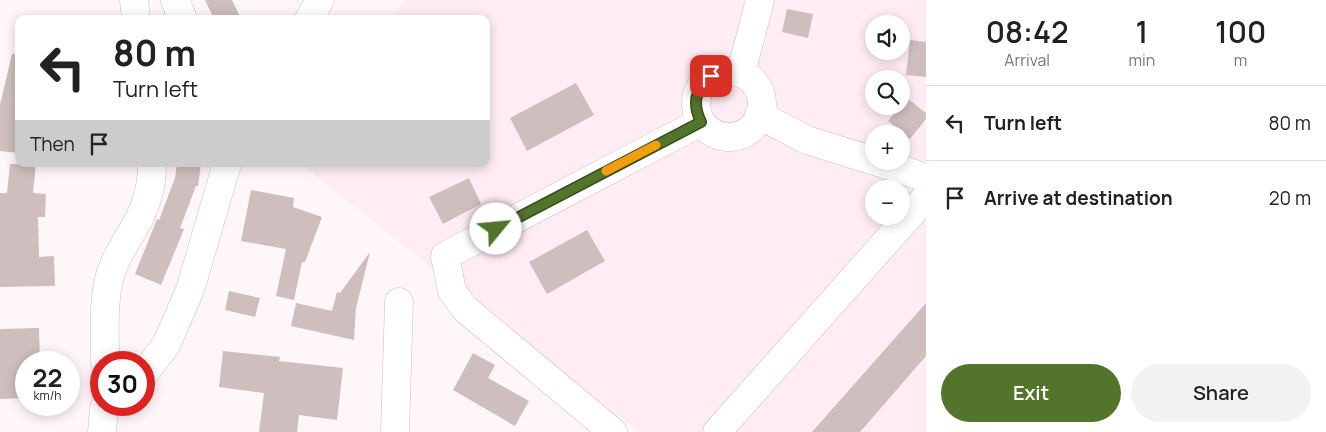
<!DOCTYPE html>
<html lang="en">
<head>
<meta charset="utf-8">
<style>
  :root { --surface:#fff; --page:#f2f2f2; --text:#222; --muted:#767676; --line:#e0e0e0; --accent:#53742b }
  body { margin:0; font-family:Manrope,sans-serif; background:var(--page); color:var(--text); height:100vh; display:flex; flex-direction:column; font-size:19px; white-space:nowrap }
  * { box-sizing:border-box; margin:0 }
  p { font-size:16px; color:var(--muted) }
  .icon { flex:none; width:28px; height:28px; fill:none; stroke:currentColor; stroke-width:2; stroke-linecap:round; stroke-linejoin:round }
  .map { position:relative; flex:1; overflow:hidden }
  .sheet { display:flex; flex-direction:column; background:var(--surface); width:400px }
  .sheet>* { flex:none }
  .guide { position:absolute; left:15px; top:15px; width:475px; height:152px; border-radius:10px; box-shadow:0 2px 12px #0003; background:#fff; color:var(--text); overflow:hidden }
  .fabs { position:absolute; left:865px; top:15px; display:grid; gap:10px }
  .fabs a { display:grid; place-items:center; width:45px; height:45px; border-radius:50%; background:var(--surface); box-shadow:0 2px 12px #0003; font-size:25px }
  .speed { position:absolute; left:15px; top:351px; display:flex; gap:10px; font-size:25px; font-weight:700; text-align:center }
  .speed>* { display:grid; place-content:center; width:65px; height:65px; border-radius:50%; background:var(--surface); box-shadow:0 2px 12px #0003; line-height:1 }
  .speed small { font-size:12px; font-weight:400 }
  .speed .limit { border:8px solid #d22; background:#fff; color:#111 }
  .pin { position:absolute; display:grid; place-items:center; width:42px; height:42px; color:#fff; margin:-21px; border-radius:10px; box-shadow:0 2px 8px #0006 }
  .me { position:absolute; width:55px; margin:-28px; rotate:62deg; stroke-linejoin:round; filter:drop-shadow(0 0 4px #0008) }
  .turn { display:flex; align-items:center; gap:18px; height:105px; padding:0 15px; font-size:22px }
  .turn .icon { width:65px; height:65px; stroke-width:2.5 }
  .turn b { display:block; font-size:35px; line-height:42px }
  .then { display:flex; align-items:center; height:48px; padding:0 15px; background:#0003; gap:10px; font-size:19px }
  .eta { display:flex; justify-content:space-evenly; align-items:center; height:85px; text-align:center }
  .eta b { font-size:30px; font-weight:600; line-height:35px }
  .cta { display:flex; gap:10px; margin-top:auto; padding:10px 15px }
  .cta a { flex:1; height:58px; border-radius:30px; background:var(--accent); color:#fff; font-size:20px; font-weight:600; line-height:58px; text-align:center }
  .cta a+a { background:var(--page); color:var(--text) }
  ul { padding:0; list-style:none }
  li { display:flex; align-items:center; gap:15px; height:75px; padding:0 15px; border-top:1px solid var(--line) }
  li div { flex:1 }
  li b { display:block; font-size:19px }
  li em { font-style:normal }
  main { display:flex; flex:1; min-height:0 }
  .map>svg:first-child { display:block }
</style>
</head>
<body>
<main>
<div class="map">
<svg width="926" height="432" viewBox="0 0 926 432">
  <rect width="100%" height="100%" fill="#fff6f9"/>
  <!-- built -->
  <path fill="#ffecf4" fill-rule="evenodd" d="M406 0H926V432H639L301 164H486V19H391ZM874 24H901V51H874ZM874 79H901V106H874ZM874 134H901V161H874ZM874 189H901V216H874Z"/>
  <!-- building -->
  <path fill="#cebebe" d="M205 0H232L241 19H214Z
    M787 9 813 14 808 38 782 32Z
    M910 40 926 42V77L906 75Z
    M12 54H19V153L0 151V105Z
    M576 83 594 115 527 151 510 118Z
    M907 98 926 113V119L910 139 888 121 900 106H901V105Z
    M10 164H36L33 193 46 194 45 217H38L39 257 54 256 55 286 0 287V193H7Z
    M177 164H201L198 186H196L180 228 184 229 161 285 135 274 157 219 159 220 175 178Z
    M469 178 481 204 443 224 429 197Z
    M251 190 294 198 293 207 322 217 305 262H302L294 300 276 296 286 249 241 241Z
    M587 230 605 261 547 294 529 262Z
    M370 252 356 308 354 340 291 326 296 303 332 311 337 292 340 293Z
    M229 291 260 298 255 317 225 310Z
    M926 303V356L860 432H812Z
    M39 328 40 362H26V398L0 399V329Z
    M223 351 280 357 279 361 343 368 337 420 299 415 297 432H259L264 393 219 387Z
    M473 353 495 365 488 378 529 401 515 426 453 390Z"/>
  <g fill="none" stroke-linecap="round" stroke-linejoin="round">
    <defs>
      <path id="minor" d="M134 0 136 19
        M175 0 183 19
        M309 19 320 0
        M696 104a33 33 0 1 1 66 0a33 33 0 1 1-66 0Z
        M741 73 760 0
        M759 115 807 140 874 161
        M875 161 926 178
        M105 362C105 334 102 293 113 267 121 246 138 227 145 205 150 192 152 178 152 164
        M144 374 166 345 190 290 227 164
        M102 432 104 409 108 405
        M395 432 399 302
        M613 432 464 308 452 291 445 256 701 122
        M717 432 926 197"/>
    </defs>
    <!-- minor casing -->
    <use href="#minor" stroke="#cbbdc2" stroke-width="29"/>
    <!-- minor -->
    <use href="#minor" stroke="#fff" stroke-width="28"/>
  </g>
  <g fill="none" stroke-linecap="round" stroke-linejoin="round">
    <defs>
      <path id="route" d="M496 229 701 122C692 103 695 90 711 76"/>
    </defs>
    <!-- route casing -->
    <use href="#route" stroke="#364b1c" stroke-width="12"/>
    <!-- route -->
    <use href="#route" stroke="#53742b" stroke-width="9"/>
    <!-- slow -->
    <path stroke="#f59e0b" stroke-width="9" d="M606 171 656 145"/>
  </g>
</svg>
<div class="fabs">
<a><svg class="icon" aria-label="sound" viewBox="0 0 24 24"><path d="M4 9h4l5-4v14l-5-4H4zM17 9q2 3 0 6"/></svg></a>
<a><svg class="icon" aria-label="search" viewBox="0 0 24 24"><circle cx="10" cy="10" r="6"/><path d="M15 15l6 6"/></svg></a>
<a>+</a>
<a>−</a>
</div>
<div class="speed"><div>22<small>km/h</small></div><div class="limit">30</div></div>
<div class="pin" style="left:711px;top:76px;background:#d93025"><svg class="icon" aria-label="arrive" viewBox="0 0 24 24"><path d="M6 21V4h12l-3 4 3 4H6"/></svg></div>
<svg class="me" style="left:496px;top:229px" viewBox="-20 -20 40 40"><circle r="19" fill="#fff"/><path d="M0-13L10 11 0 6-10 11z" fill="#53742b"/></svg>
<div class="guide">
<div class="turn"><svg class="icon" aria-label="left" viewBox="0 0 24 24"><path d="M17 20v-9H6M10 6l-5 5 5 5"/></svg><div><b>80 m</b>Turn left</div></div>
<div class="then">Then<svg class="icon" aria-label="arrive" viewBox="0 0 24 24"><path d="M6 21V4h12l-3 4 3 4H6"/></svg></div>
</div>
</div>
<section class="sheet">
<div class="eta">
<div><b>08:42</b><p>Arrival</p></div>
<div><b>1</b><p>min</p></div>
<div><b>100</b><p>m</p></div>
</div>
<ul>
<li><svg class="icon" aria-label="left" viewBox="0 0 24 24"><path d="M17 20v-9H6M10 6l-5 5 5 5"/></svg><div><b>Turn left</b></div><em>80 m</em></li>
<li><svg class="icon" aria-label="arrive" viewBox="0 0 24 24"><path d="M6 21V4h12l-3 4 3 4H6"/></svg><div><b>Arrive at destination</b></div><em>20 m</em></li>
</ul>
<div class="cta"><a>Exit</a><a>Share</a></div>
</section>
</main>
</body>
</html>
